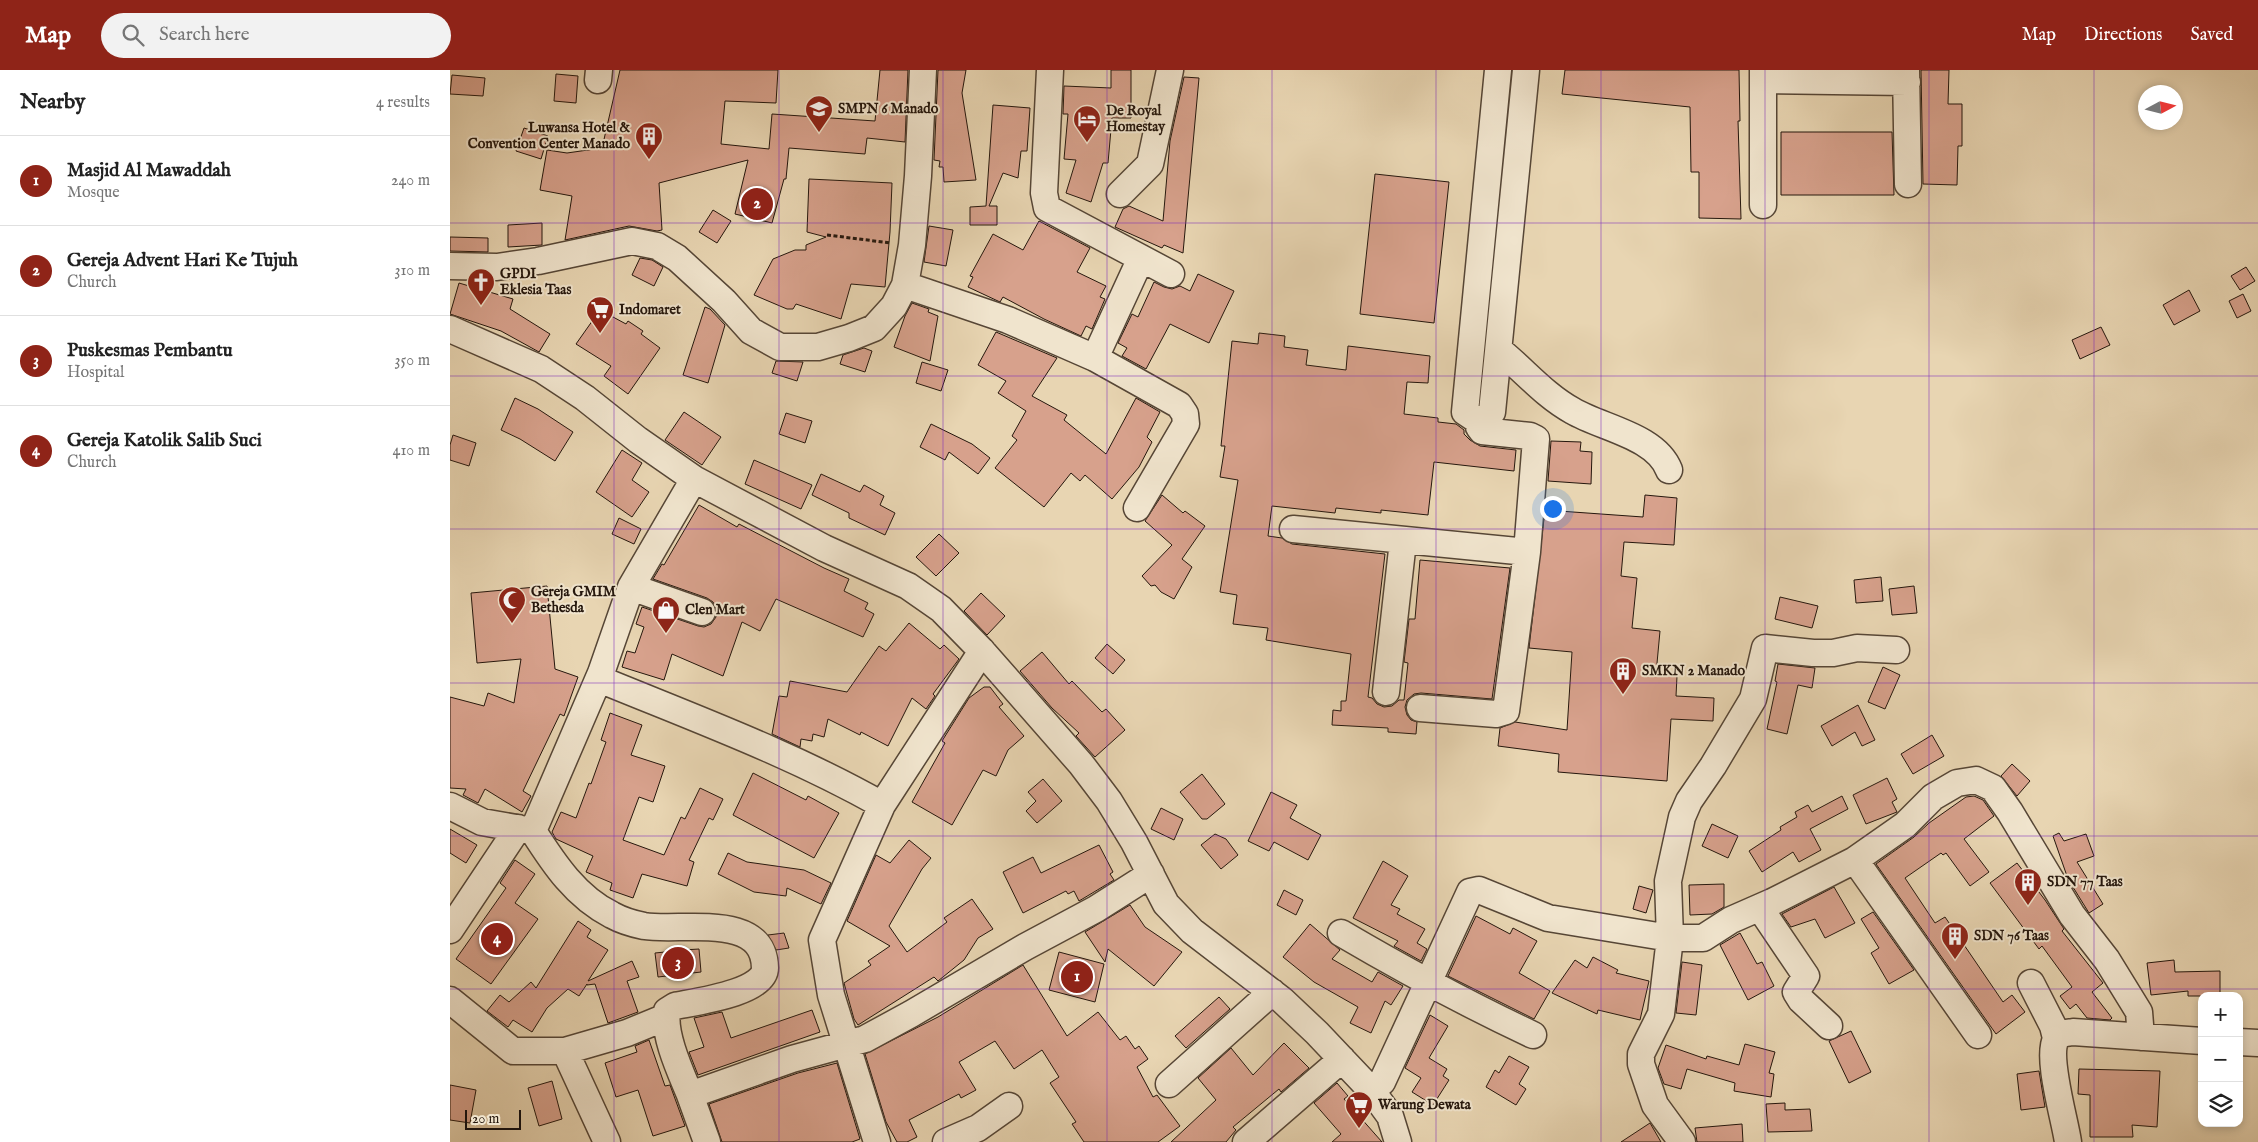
<!DOCTYPE html>
<meta charset="utf-8">
<style>
:root{--surface:#fff;--page:#f2f2f2;--text:#222;--muted:#767676;--line:#e0e0e0;--accent:#8f2418}
body{margin:0;font-family:"IM FELL English",serif;background:var(--page);color:var(--text)}
.controls{position:absolute;right:15px;bottom:15px;display:grid;overflow:hidden;border-radius:10px;box-shadow:0 2px 8px #0003}
.controls button{width:45px;height:45px;display:grid;place-items:center;padding:0;border:0;border-bottom:1px solid var(--line);background:var(--surface);color:var(--text);font:25px sans-serif}
.compass{position:absolute;left:1688px;top:15px;width:45px;height:45px;border-radius:50%;background:var(--surface);box-shadow:0 2px 8px #0003;rotate:83deg}
.scale{position:absolute;left:15px;bottom:12px;width:56px;box-sizing:border-box;padding-left:5px;border:2px solid #25170d;border-top:0;font-size:14px;line-height:18px;white-space:nowrap;color:#25170d;-webkit-text-stroke:4px #f0e4cd;paint-order:stroke}
.you{position:absolute;left:1102px;top:438px;width:18px;height:18px;margin:-12px;border:4px solid #fff;border-radius:50%;background:#1a73e8;box-shadow:0 0 0 8px #1a73e833}
.badge{display:grid;place-items:center;width:32px;height:32px;border-radius:50%;background:var(--accent);color:#fff;font-size:16px;font-weight:700}
.pin{position:absolute;translate:-50% -50%;border:2px solid #fff;box-shadow:0 1px 5px #0006}
.list{margin:0;padding:0;list-style:none}
h2{display:flex;justify-content:space-between;align-items:center;height:65px;margin:0;padding:0 20px;font-size:21px}
h2 small{font-size:16px;font-weight:400;color:var(--muted)}
.list li{display:grid;grid-template-columns:32px 1fr auto;gap:15px;align-items:center;box-sizing:border-box;height:90px;padding:0 20px;border-top:1px solid var(--line)}
.list b{display:block;font-size:19px;white-space:nowrap}
.list p{margin:0;font-size:16px;white-space:nowrap;color:var(--muted)}
.list em{font-size:16px;font-style:normal;color:var(--muted)}
.icon{flex:none;width:28px;height:28px;fill:none;stroke:currentColor;stroke-width:2;stroke-linecap:round;stroke-linejoin:round}
.map{position:relative;flex:none;width:1808px;height:1072px;overflow:hidden}
header{display:flex;align-items:center;gap:30px;box-sizing:border-box;height:70px;padding:0 25px;background:var(--accent);color:#fff}
header strong{font-size:24px}
nav{display:flex;gap:28px;margin-inline-start:auto;font-size:18px}
.search{width:350px;height:45px;background:var(--page);display:flex;align-items:center;gap:12px;box-sizing:border-box;padding:0 18px;border-radius:28px;color:var(--muted);font-size:19px}
main{display:flex}
aside{flex:1;background:var(--surface)}
.map>svg:first-child{display:block}
</style>
<header>
<strong>Map</strong>
<div class="search"><svg class="icon" aria-label="search" viewBox="0 0 24 24"><circle cx="10" cy="10" r="6"/><path d="M15 15l6 6"/></svg>Search here</div>
<nav><a>Map</a><a>Directions</a><a>Saved</a></nav>
</header>
<main>
<aside>
<h2>Nearby<small>4 results</small></h2>
<ul class="list">
<li><span class="badge">1</span><div><b>Masjid Al Mawaddah</b><p>Mosque</p></div><em>240 m</em></li>
<li><span class="badge">2</span><div><b>Gereja Advent Hari Ke Tujuh</b><p>Church</p></div><em>310 m</em></li>
<li><span class="badge">3</span><div><b>Puskesmas Pembantu</b><p>Hospital</p></div><em>350 m</em></li>
<li><span class="badge">4</span><div><b>Gereja Katolik Salib Suci</b><p>Church</p></div><em>410 m</em></li>
</ul>
</aside>
<div class="map">
<svg width="1808" height="1072" viewBox="0 0 1808 1072">
<rect width="100%" height="100%" fill="#e8d5b2"/>
<filter id="stains"><feTurbulence type="fractalNoise" baseFrequency=".004" numOctaves="4"/><feColorMatrix values="0 0 0 0 .2 0 0 0 0 .09 0 0 0 0 .02 0 0 0 .5 -.17"/></filter>
<radialGradient id="worn" r=".72"><stop offset=".6" stop-color="#630" stop-opacity="0"/><stop offset="1" stop-color="#630" stop-opacity=".3"/></radialGradient>
<path fill="#d7a18c" stroke="#25170d" d="M170 0H328L326 33 275 31 271 74 319 79 322 44 425 51 430 0H458L455 72 417 68 415 84 339 78 336 109H334L322 153 285 144 298 90 209 113 212 160 207 161 179 156 115 170 122 126 90 120 97 80 117 83 152 78Z
M488 0H516L512 23 526 110 494 112 493 97H489L490 91 484 90Z
M661 0H681V48H662L658 93H653L641 132 616 123 626 90 614 89 618 44H613L614 16 661 18Z
M1115 0H1289L1290 51H1288L1291 149 1249 148V102H1241L1240 37 1112 24Z
M1471 0H1499L1498 34H1512V76H1508L1507 115 1473 114Z
M106 4 128 6 126 33 104 31Z
M2 5 35 8 33 26 0 24Z
M734 7 749 8 733 183 714 175 712 178 665 157 673 139 679 136 713 151 720 71Z
M543 35 580 38 577 81H571L568 108 553 103 539 136H547V155H520V137L536 136Z
M74 58 98 66 91 89 66 81Z
M1331 62H1442L1444 125H1331Z
M925 104 999 112 984 253 910 244Z
M359 109 442 113 440 162 435 217 401 214 391 249 346 234 343 239H337L304 225 323 189 345 180H356V175L376 167 357 162Z
M263 140 281 151 267 173 249 162Z
M589 151 640 178 627 202 656 216 650 227 655 229 642 259 636 256 631 266 594 249 553 227 550 232 518 217 523 207 520 206 543 164 573 180Z
M92 153V175L58 177V155Z
M479 156 503 160 496 196 474 192Z
M0 167 38 168V182L0 181Z
M190 188 202 190 213 197 204 216 182 205Z
M1796 197 1805 211 1790 220 1781 206Z
M748 204 784 221 759 273 720 254 696 299 672 286 677 278 668 273 682 244 688 247 704 212 714 217 722 219 730 216 740 221Z
M9 213 63 229 60 239 100 264 89 282 51 261 0 244Z
M1739 220 1750 241 1724 255 1713 235Z
M1793 224 1801 241 1787 248 1779 231Z
M462 233 479 239 478 242 488 246 480 291 444 277 455 246Z
M255 237 260 239 275 255 258 313 233 305Z
M150 240 176 254 178 251 193 261 191 264 210 278 178 324 154 306 161 296 126 274Z
M1651 257 1660 275 1630 289 1622 270Z
M546 262 607 288 582 326 617 345 614 350 656 384 686 328 710 342 697 367 702 372 689 397 662 429 635 405 630 411 621 403 594 437 545 398 567 370 562 366 576 341 548 323 556 311 528 295Z
M809 263 835 266 834 277 858 280 856 295 896 300 898 276 980 286 978 313 957 312 954 344 988 348V352L1006 354 1014 360V364L1020 370 1030 376 1066 380 1064 401 984 392 978 445 931 440V443L886 438 885 443 822 436 818 466 832 468 842 474 935 484 918 627 922 628 927 634 934 637 942 636 949 630H954L958 593 954 592 959 549H965L970 490 1060 498 1042 629 971 623 964 624 957 630 955 637 957 645 961 650 967 652 966 664 938 662V658L882 655 883 640 891 641V631H896L901 584 816 570 818 558 783 554 787 525 770 522 788 410 770 407 775 376H771L782 271 808 274Z
M414 278 422 281 415 302 390 294 393 285Z
M326 291 353 292 347 311 322 303Z
M472 292 498 300 491 321 466 313Z
M65 328 88 339 123 362 105 391 70 369 51 360Z
M234 342 271 367 252 395 215 370Z
M336 343 362 351 355 373 329 364Z
M481 354 522 374 540 388 528 404 499 382 495 390 470 377Z
M3 365 26 373 19 396 0 390V375Z
M1101 371 1131 372 1130 381 1142 382 1141 414 1098 411Z
M172 380 192 393 182 410 199 422 182 447 146 422Z
M304 390 362 415 351 439 295 414Z
M371 404 410 422 414 415 434 426 430 435 445 443 435 465 399 448V443L362 425Z
M712 425 733 443 735 441 755 456 732 489 742 497 724 529 711 522 705 515 701 516 692 506 722 475 695 451Z
M1195 425 1227 428 1224 475 1174 472 1171 506 1187 508 1182 558 1210 561 1206 604 1227 606 1226 626 1264 628 1263 651 1221 649 1217 711 1108 702 1109 684 1048 676 1050 658 1065 652 1117 660 1122 582 1079 578 1095 440 1193 447Z
M249 435 287 457 289 454 374 498 399 509 394 521 418 533 415 539 424 544 413 567 326 529 310 561 292 552 273 606 222 584 214 610 172 597 177 581 185 583 194 557 186 554 192 537 248 556 254 557 261 554 266 547 267 539 263 532 257 528 203 509 212 494 214 495Z
M169 448 191 459 184 474 162 464Z
M489 464 509 483 486 506 466 487Z
M1431 507 1433 531 1406 533 1404 510Z
M97 516 105 599 128 607 114 646 110 644 73 721 81 726 72 742 35 719 28 733 13 725 16 719 0 718V627L34 636 38 623 64 633 71 589 27 593 21 523Z
M1464 516 1467 543 1442 545 1439 519Z
M531 523 555 546 537 565 514 541Z
M1330 527 1368 536 1362 558 1325 549Z
M459 553 490 579 494 575 509 589 483 624 485 626 476 639 462 628 438 676 411 662 410 665 378 649 374 667 363 664 362 671 351 669 350 677 322 664 329 626 337 627 340 611 397 622 429 576 436 581Z
M657 574 675 590 663 604 645 588Z
M592 582 619 614 622 611 652 642 656 639 675 660 645 687 626 666 629 663 602 638 570 601Z
M1328 594 1365 598 1362 618 1348 615 1337 664 1317 659 1327 612 1325 611Z
M1433 597 1450 605 1435 639 1418 632Z
M534 617H540L553 634 549 637 574 666 558 680 546 706 533 700 502 755 462 732 495 673 492 671 519 628Z
M1408 635 1425 670 1412 676 1405 662 1382 676 1371 656Z
M160 643 192 655 181 685 215 696 203 732 189 727 173 770 214 785 231 747 235 749 250 718 273 729 263 750 259 748 239 790 244 792 237 816 192 804 183 828 160 820 162 813 136 802 143 786 106 769 102 762 111 742 126 748 139 713 141 714 156 672 151 670Z
M1482 665 1494 686 1463 704 1451 684Z
M1562 694 1580 711 1567 726 1551 706Z
M303 703 356 730 358 726 389 743 364 788 283 745Z
M752 704 775 734 757 749H752L730 722Z
M1437 708 1447 729 1442 732 1447 742 1416 754 1403 725Z
M593 709 612 731 587 753 576 741 586 731 578 722Z
M821 722 847 735 840 748 871 765 858 790 824 772 819 781 798 771Z
M1392 726 1398 739 1360 759 1371 780 1349 792 1343 782 1312 802 1299 781 1331 760 1330 757 1347 747 1345 742 1358 735 1362 742Z
M1524 726 1533 730 1544 746 1514 769 1539 802 1520 816 1496 783 1493 785 1491 783 1455 808 1485 853 1495 847 1553 932 1562 925 1575 942 1546 964 1426 794 1464 767 1479 753 1516 727Z
M711 738 733 749 724 770 701 759Z
M1262 754 1288 766 1278 788 1252 776Z
M0 759 27 775 16 793 0 783Z
M1609 763 1614 771 1636 764 1644 786 1627 792 1653 834 1639 843 1618 809 1603 766Z
M765 764 776 769 788 785 771 799 751 775Z
M459 770 481 788 472 799 439 856 457 882 497 852 494 848 522 829 543 859 528 868 514 890 488 911 484 907 408 955 404 949 394 913 421 895 418 891 440 876 397 851 426 785 440 793Z
M649 775 663 802 660 804 664 810 629 831 624 821 618 824 616 821 573 843 553 802 583 787 591 803Z
M278 783 297 792 354 800 381 813 371 834 337 818 336 826 304 822 268 804Z
M65 790 85 804 65 833 88 849 41 914 6 889 56 818 50 813Z
M933 791 958 806 941 835 950 839 947 844 975 859 967 873 977 879 971 891 944 876 948 871 903 848Z
M1567 793 1595 830 1614 859 1612 861 1653 913 1642 922 1662 948 1660 950 1637 948 1626 934 1620 939 1610 926 1622 917 1592 876 1589 879 1540 813Z
M1274 814V837L1262 844 1240 845 1239 815Z
M1189 816 1203 820 1196 843 1183 839Z
M1384 817 1405 853 1375 868 1365 849 1341 857 1332 844Z
M834 820 853 830 846 845 827 835Z
M680 835 695 857 732 882 704 916 658 879 655 892 635 862Z
M1423 842 1464 900 1439 914 1421 883 1429 878 1411 849Z
M1026 846 1060 864 1063 858 1087 871 1069 903 1100 921 1084 949 998 906Z
M128 851 141 860 137 867 158 880 138 911 182 891 189 907 177 911 188 942 158 953 145 914 137 915V914L129 926 118 919 97 938 82 962 63 950 58 957 37 941 50 925 59 932 81 912 86 918Z
M860 854 890 880 882 889 922 912 928 902 953 916 941 935 935 931 921 963 900 953 908 937 864 912 833 887Z
M334 863 339 878 326 880 318 865Z
M1290 863 1307 894 1312 892 1324 916 1298 930 1270 875Z
M249 879 251 902 208 907 205 883 215 882 230 888 233 880Z
M609 882 654 894 645 932 599 920Z
M1143 887 1168 900 1166 903 1199 911 1190 950 1148 940 1147 944 1102 923 1125 890 1137 898Z
M1724 890 1725 902 1770 901V926H1738V921L1701 925 1697 893Z
M1232 892 1252 895 1246 945 1226 943Z
M573 895 617 966 648 942 670 970 676 966 685 979 689 976 698 989 687 997 703 1027 707 1025 730 1056 708 1072H634L622 1054 626 1052 600 1013 609 1007 592 980 564 999 545 971 509 992 526 1020 511 1028 509 1024 459 1050 467 1067 457 1072H447L436 1052 415 984 488 947Z
M769 927 780 939 736 978 725 966Z
M362 940 370 962 248 1005 239 982 254 977 244 948 272 942 281 968Z
M980 945 998 956 979 988 997 999 993 1006 999 1010 983 1035 962 1022 971 1008 955 998Z
M1401 961 1421 1002 1399 1013 1379 971Z
M199 970 215 1016 220 1015 235 1056 203 1066 188 1020 166 1027 155 993 187 982 185 976Z
M834 973 859 998 831 1022 829 1019 783 1057 786 1060 776 1072H721L766 1030 748 1008 781 978 803 1005Z
M1295 974 1325 982 1319 1003 1324 1004 1321 1027 1284 1021 1285 1013 1237 999 1231 1019 1214 1014 1208 998 1216 975 1256 989 1257 986 1289 995Z
M1059 986 1079 997 1069 1014 1076 1019 1066 1035 1036 1017 1045 1000 1049 1003Z
M387 993 410 1069 402 1072H272L259 1034 348 1003Z
M1629 999 1710 1001 1707 1057 1682 1055 1683 1067H1640V1025L1628 1024Z
M1589 1001 1595 1037 1571 1040 1567 1004Z
M102 1011 112 1049 89 1056 78 1018Z
M887 1013 898 1026 894 1029 932 1072H882L891 1064 864 1033Z
M0 1015 26 1020 20 1053 0 1050Z
M1335 1033V1040L1360 1039 1362 1061 1318 1062 1316 1034Z
M1200 1053 1211 1072H1171Z
M1292 1054 1293 1072H1247L1245 1058Z"/>
<g fill="none" stroke-linecap="round" stroke-linejoin="round">
<g stroke="#564636" stroke-width="29">
<path id="minor" d="M600 0 594 123 597 138 721 204
M1456 0 1458 114
M148 10 149 0
M1315 10 1457 12
M670 124 700 94 720 0
M1313 135V0
M0 196 47 197 88 191 182 171 207 176 227 188 274 231 301 261 330 277H368L399 268 424 258 444 236 455 215 462 175 468 106 473 0
M455 215 558 250 645 288 729 335 735 344 736 354 687 438
M0 259 91 299 135 328 188 370 244 409 374 478 458 516 491 539 532 581 631 694 659 731 684 772 716 834 742 861 832 930 867 963 921 1020 940 1046 948 1072
M1049 280C1074 300 1094 325 1123 341 1152 358 1206 366 1219 400
M645 288 691 188
M1030 352 1042 342 1076 0
M843 459 1077 482
M181 517 252 542
M149 609C244 648 342 684 432 735L532 581
M936 622 953 471
M970 638 1046 644 1056 641 1077 482 1086 369 1080 366 1032 361 1029 357 1030 352 1015 342 1048 0
M0 736 32 752 83 761 151 603 181 517 244 409
M83 761C104 794 126 827 162 845 171 850 184 854 194 856 231 862 314 841 315 898 315 923 244 932 225 936L217 941C213 965 231 1003 240 1025L342 989 415 969 461 944 575 877 646 839 701 804
M1405 790 1528 965
M1310 838 1356 906 1346 922 1351 930 1379 956
M0 860 68 758
M891 863C954 900 1017 934 1083 965
M1581 913 1603 956 1606 968
M0 930 63 981H115L157 1072
M1789 972 1808 973
M115 981 177 963 216 947
M719 1014 822 922
M921 1020 932 1012 1020 822 1029 820 1098 848 1220 868H1253L1281 850 1322 832 1405 790 1455 755 1483 727 1507 713 1526 710 1543 718 1560 742 1622 845 1657 890 1689 942 1691 967
M240 1025 257 1072
M427 1072 381 925 372 870 432 735
M496 1072 528 1058 559 1036
M796 1072 892 989
M1232 1072 1205 1035 1191 994V984L1211 944 1220 868 1218 811 1232 747 1239 731 1263 696 1303 629 1315 578 1363 583H1383L1407 578 1446 580
M1618 1072C1615 1050 1596 987 1606 969 1609 963 1616 963 1623 962L1752 971"/>
</g>
<path stroke="#25170d" stroke-width="3" stroke-dasharray="4 2.5" stroke-linecap="butt" d="M377 165 441 173"/>
<use href="#minor" stroke="#f0e4cd" stroke-width="26"/>
</g>
<path fill="none" stroke="#7b2cbf" stroke-width="1" stroke-opacity="0.55" d="M164 0V1072M329 0V1072M493 0V1072M657 0V1072M822 0V1072M986 0V1072M1151 0V1072M1315 0V1072M1479 0V1072M1644 0V1072M0 153H1808M0 306H1808M0 459H1808M0 613H1808M0 766H1808M0 919H1808"/>
<defs>
<g id="school-pin" transform="scale(1.4375)"><path d="M0 17L-7.5 6A9.5 9.5 0 1 1 7.5 6Z" fill="#8f2418" stroke="#f0e4cd"/><path d="M0-5L7-2L0 1L-7-2ZM-4 1L0 2.5L4 1V4Q0 6-4 4Z" fill="#fff"/></g>
<g id="hotel-pin" transform="scale(1.4375)"><path d="M0 17L-7.5 6A9.5 9.5 0 1 1 7.5 6Z" fill="#8f2418" stroke="#f0e4cd"/><path d="M-6-4.5h1.5V1H6V5H4.5V3h-9V5H-6ZM-4 0a1.8 1.8 0 1 1 3.6 0ZM.5 0V-2.5h3Q6-2.5 6 0Z" fill="#fff"/></g>
<g id="building-pin" transform="scale(1.4375)"><path d="M0 17L-7.5 6A9.5 9.5 0 1 1 7.5 6Z" fill="#8f2418" stroke="#f0e4cd"/><path d="M-4-6H4V6H1V3H-1V6H-4ZM-2.5-4.3h1.7v1.8h-1.7ZM.8-4.3h1.7v1.8H.8ZM-2.5-1h1.7V.8h-1.7ZM.8-1h1.7V.8H.8Z" fill="#fff"/></g>
<g id="church-pin" transform="scale(1.4375)"><path d="M0 17L-7.5 6A9.5 9.5 0 1 1 7.5 6Z" fill="#8f2418" stroke="#f0e4cd"/><path d="M-1.2-6h2.4v3.5h3.3v2.4h-3.3V6h-2.4V-.1h-3.3v-2.4h3.3Z" fill="#fff"/></g>
<g id="supermarket-pin" transform="scale(1.4375)"><path d="M0 17L-7.5 6A9.5 9.5 0 1 1 7.5 6Z" fill="#8f2418" stroke="#f0e4cd"/><path d="M-6-5.5h2.5l.6 2H6L4.5 2H-2.5L-4.4-4H-6ZM-1.5 3.2a1.3 1.3 0 1 0 .1 0ZM3 3.2a1.3 1.3 0 1 0 .1 0Z" fill="#fff"/></g>
<g id="mosque-pin" transform="scale(1.4375)"><path d="M0 17L-7.5 6A9.5 9.5 0 1 1 7.5 6Z" fill="#8f2418" stroke="#f0e4cd"/><path d="M3.5-4.9A6 6 0 1 0 3.5 4.9A5 5 0 1 1 3.5-4.9Z" fill="#fff"/></g>
<g id="shop-pin" transform="scale(1.4375)"><path d="M0 17L-7.5 6A9.5 9.5 0 1 1 7.5 6Z" fill="#8f2418" stroke="#f0e4cd"/><path d="M-5-2.5h2.3a2.7 3.5 0 0 1 5.4 0H5L5.5 6h-11ZM-1.5-2.5h3a1.5 2.3 0 0 0-3 0Z" fill="#fff"/></g>
</defs>
<g fill-rule="evenodd">
<use href="#school-pin" x="369" y="39"/>
<use href="#hotel-pin" x="637" y="49"/>
<use href="#building-pin" x="199" y="66"/>
<use href="#church-pin" x="31" y="212"/>
<use href="#supermarket-pin" x="150" y="240"/>
<use href="#mosque-pin" x="62" y="530"/>
<use href="#shop-pin" x="216" y="540"/>
<use href="#building-pin" x="1173" y="601"/>
<use href="#building-pin" x="1578" y="812"/>
<use href="#building-pin" x="1505" y="866"/>
<use href="#supermarket-pin" x="909" y="1035"/>
</g>
<g text-anchor="middle" dominant-baseline="central" stroke-width="4" stroke-linejoin="round" paint-order="stroke">
<g font-size="14" font-weight="bold" fill="#25170d" stroke="#f0e4cd" text-anchor="start">
<text x="388" y="39">SMPN 6 Manado</text>
<text x="656" y="41">De Royal<tspan x="656" dy="16">Homestay</tspan></text>
<text x="180" y="58" text-anchor="end">Luwansa Hotel &amp;<tspan x="180" dy="16">Convention Center Manado</tspan></text>
<text x="50" y="204">GPDI<tspan x="50" dy="16">Eklesia Taas</tspan></text>
<text x="169" y="240">Indomaret</text>
<text x="81" y="522">Gereja GMIM<tspan x="81" dy="16">Bethesda</tspan></text>
<text x="235" y="540">Clen Mart</text>
<text x="1192" y="601">SMKN 2 Manado</text>
<text x="1597" y="812">SDN 77 Taas</text>
<text x="1524" y="866">SDN 76 Taas</text>
<text x="928" y="1035">Warung Dewata</text>
</g>
</g>
<rect width="100%" height="100%" filter="url(#stains)"/>
<rect width="100%" height="100%" fill="url(#worn)"/>
</svg>
<div class="controls">
<button>+</button>
<button>−</button>
<button><svg class="icon" aria-label="layers" viewBox="0 0 24 24"><path d="M12 4l9 5-9 5-9-5zM3 14l9 5 9-5"/></svg></button>
</div>
<svg class="compass" viewBox="-18 -18 36 36"><path d="M0-13l5 13h-10z" fill="#e53935"/><path d="M0 13l5-13h-10z" fill="#767676"/></svg>
<div class="scale">20 m</div>
<div class="you"></div>
<div class="pin badge" style="left:627px;top:907px">1</div>
<div class="pin badge" style="left:307px;top:134px">2</div>
<div class="pin badge" style="left:228px;top:893px">3</div>
<div class="pin badge" style="left:47px;top:869px">4</div>
</div>
</main>
